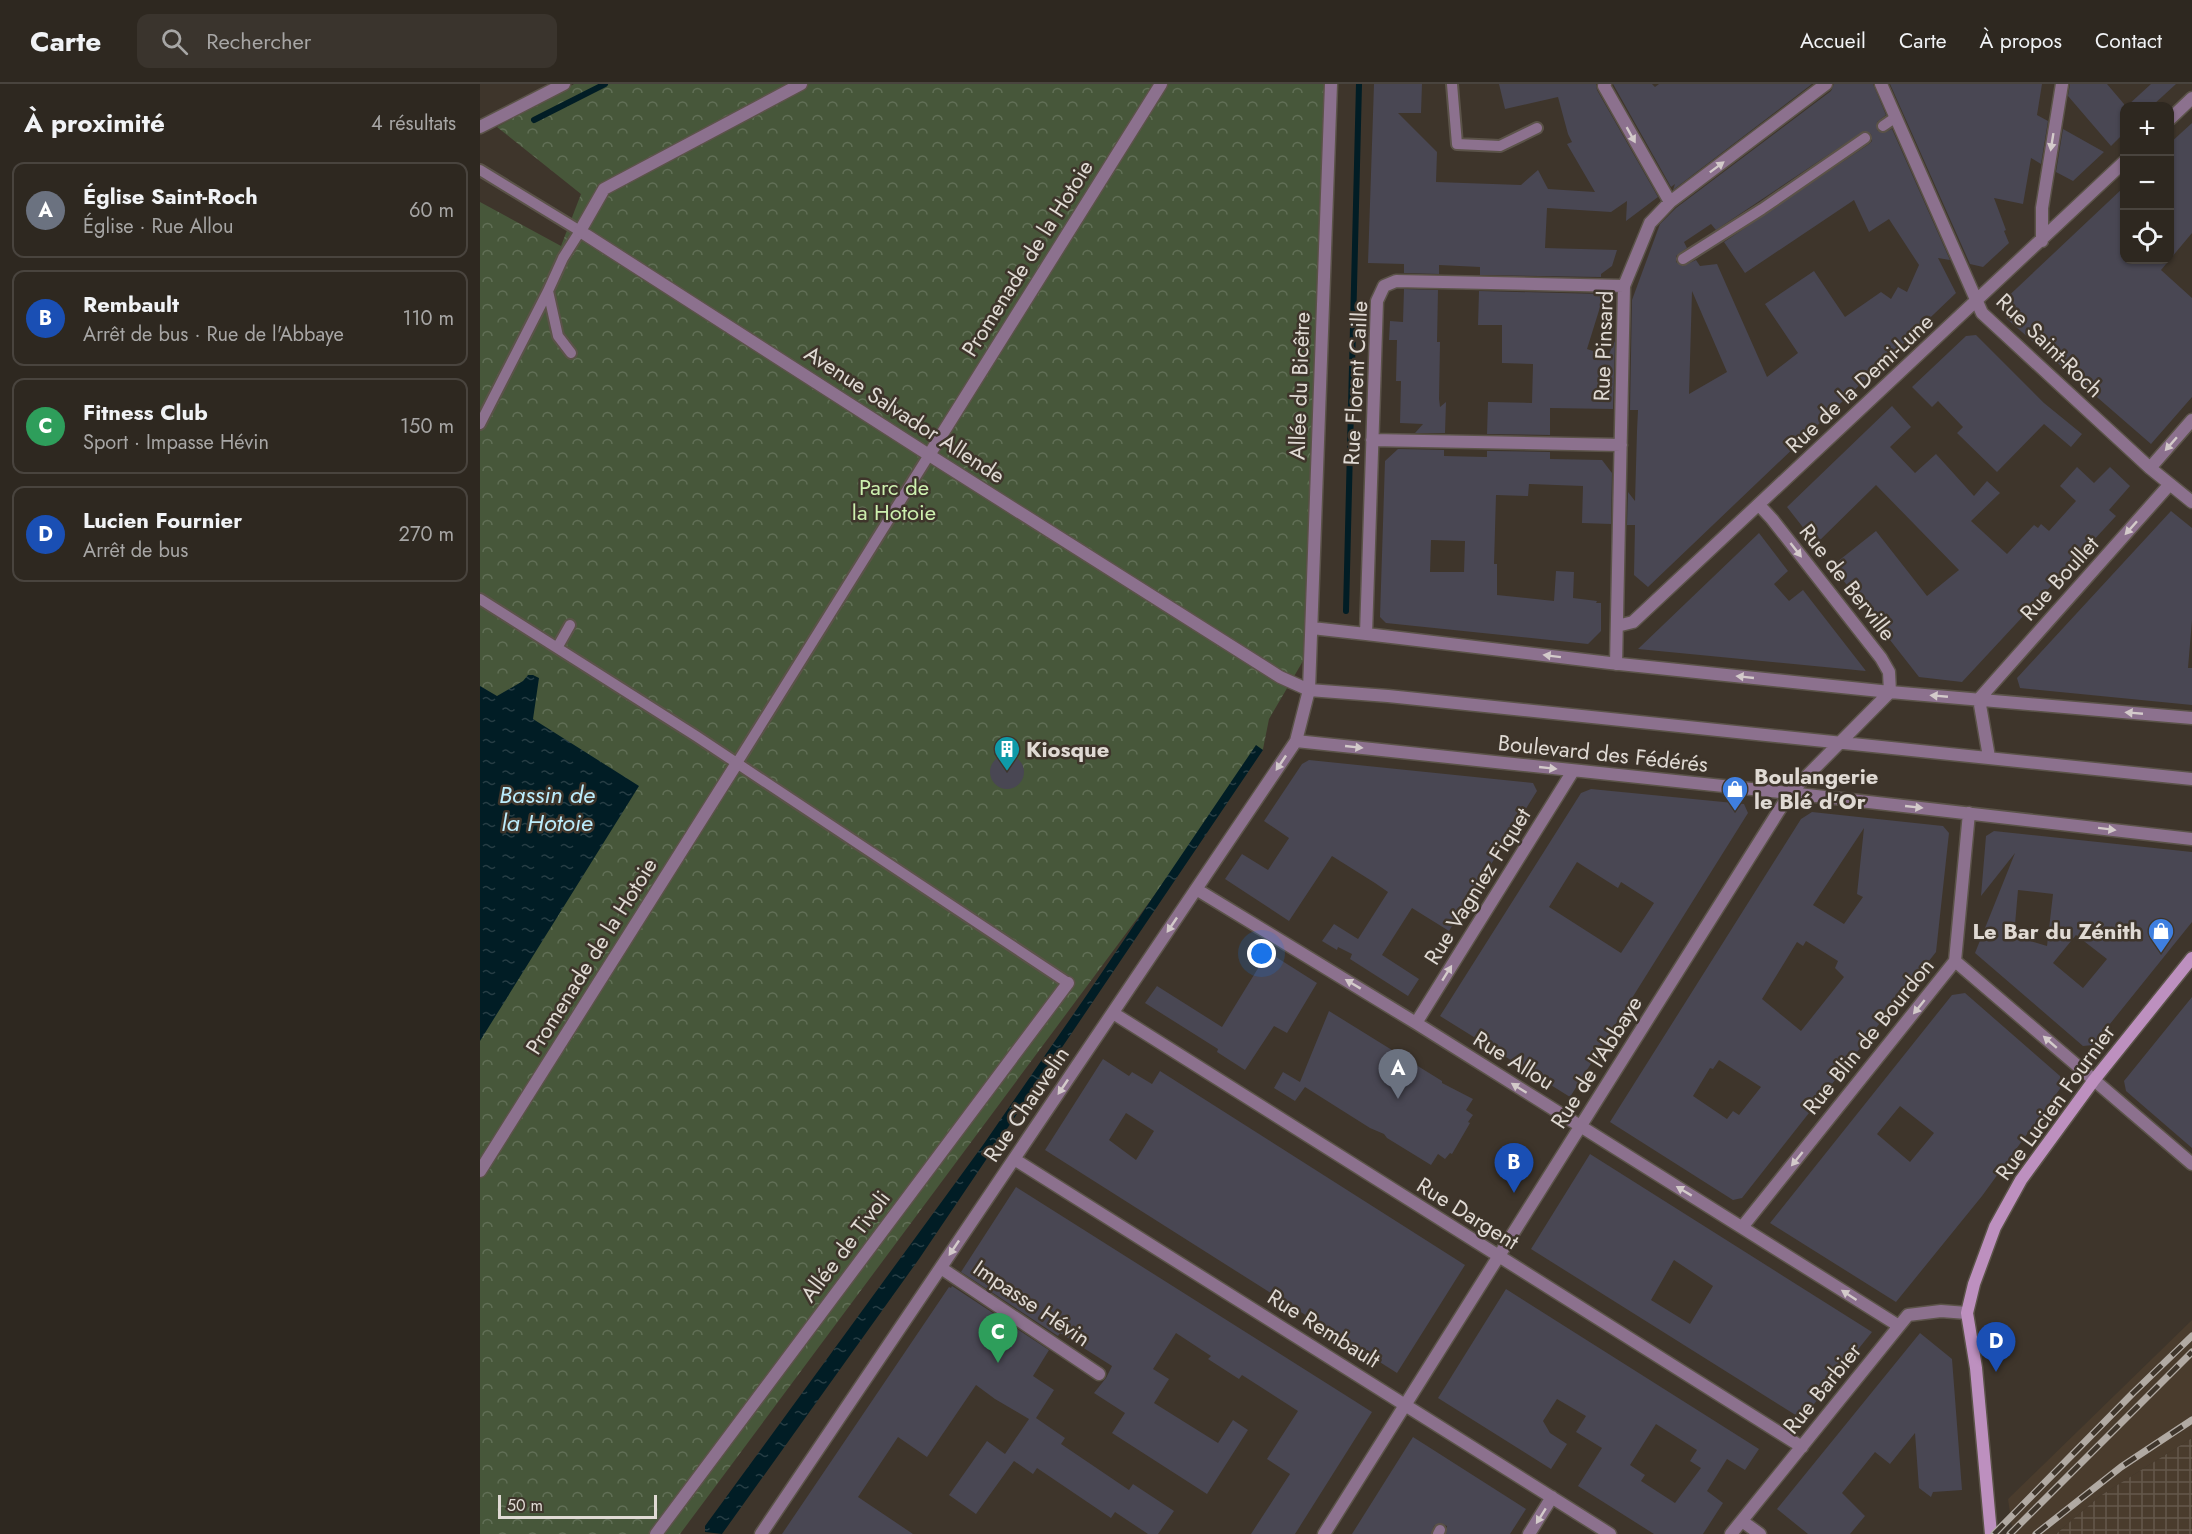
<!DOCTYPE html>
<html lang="fr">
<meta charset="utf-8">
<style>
:root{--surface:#2e2820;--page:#3a342d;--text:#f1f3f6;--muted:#a7a6a5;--line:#49443e;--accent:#d93025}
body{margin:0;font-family:Jost,sans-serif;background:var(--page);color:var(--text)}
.controls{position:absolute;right:18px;top:18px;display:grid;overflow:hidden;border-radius:12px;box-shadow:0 2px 4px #0004}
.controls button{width:54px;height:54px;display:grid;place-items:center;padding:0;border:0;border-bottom:2px solid var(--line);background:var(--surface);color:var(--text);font:30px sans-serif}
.scale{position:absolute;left:18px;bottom:15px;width:159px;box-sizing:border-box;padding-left:6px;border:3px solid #e0dad4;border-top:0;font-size:16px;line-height:21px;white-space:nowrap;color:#e0dad4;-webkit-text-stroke:4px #3e352b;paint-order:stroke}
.you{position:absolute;left:782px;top:870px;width:21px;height:21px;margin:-15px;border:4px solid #fff;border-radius:50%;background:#1a73e8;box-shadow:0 0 0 9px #1a73e833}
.badge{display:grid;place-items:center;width:39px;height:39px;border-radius:50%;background:var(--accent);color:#fff;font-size:20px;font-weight:700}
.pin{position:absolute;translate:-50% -50px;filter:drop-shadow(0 2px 3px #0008)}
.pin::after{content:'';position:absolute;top:32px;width:21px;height:18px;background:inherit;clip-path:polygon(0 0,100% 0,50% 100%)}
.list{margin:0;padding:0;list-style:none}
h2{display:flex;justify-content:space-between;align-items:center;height:78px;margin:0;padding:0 24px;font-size:26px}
h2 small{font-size:20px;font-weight:400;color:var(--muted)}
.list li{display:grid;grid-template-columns:39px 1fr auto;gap:18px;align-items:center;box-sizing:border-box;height:96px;margin:0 12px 12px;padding:0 12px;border:2px solid var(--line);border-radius:12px}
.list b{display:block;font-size:22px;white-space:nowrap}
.list p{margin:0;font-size:20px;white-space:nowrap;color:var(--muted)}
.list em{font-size:20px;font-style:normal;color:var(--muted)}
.icon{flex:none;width:33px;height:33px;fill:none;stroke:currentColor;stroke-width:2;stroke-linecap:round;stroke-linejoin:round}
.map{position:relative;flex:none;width:1712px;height:1450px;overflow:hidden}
header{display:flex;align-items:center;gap:36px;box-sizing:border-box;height:84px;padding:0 30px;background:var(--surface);border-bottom:2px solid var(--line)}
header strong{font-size:28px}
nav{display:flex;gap:33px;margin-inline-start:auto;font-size:21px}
.search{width:420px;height:54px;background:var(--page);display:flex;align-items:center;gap:15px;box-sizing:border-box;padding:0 21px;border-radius:12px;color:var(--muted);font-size:22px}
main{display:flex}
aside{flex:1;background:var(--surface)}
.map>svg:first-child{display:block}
</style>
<header>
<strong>Carte</strong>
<div class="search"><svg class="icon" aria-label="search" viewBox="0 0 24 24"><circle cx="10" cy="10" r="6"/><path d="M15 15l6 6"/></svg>Rechercher</div>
<nav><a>Accueil</a><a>Carte</a><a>À propos</a><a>Contact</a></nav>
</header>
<main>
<aside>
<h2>À proximité<small>4 résultats</small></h2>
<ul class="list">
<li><span class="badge" style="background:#6b7280">A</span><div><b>Église Saint-Roch</b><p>Église · Rue Allou</p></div><em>60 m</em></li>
<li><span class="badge" style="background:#1a4fb4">B</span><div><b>Rembault</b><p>Arrêt de bus · Rue de l'Abbaye</p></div><em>110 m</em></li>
<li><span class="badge" style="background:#2e9e5b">C</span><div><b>Fitness Club</b><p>Sport · Impasse Hévin</p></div><em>150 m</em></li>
<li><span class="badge" style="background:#1a4fb4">D</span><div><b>Lucien Fournier</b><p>Arrêt de bus</p></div><em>270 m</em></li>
</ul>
</aside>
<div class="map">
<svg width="1712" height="1450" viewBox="0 0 1712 1450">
<defs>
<pattern id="industrial-grid" width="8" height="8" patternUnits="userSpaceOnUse" patternTransform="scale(1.5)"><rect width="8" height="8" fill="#4a3c2d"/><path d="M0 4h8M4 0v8" fill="none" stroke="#64584b"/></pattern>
<pattern id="park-crowns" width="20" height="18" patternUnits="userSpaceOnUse" patternTransform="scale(1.5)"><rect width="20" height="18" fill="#47573a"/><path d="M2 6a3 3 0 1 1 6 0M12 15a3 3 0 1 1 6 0" fill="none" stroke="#616f56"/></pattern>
<pattern id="water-ripples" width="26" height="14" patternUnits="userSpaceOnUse" patternTransform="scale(1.5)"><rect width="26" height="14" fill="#011d25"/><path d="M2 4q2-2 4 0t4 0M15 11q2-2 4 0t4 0" fill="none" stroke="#263d44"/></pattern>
</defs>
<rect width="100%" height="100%" fill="#3e352b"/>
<path fill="#4a3c2d" d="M1712 1236V1354L1620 1412 1576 1450H1533L1528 1415Z"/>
<path fill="url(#industrial-grid)" d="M1712 1354V1450H1576L1620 1412Z"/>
<path fill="url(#park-crowns)" d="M94 0H844L823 577 789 635 783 665 200 1450H0V118L81 162 101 110 17 43Z"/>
<path fill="url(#water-ripples)" d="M48 591H53L59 594 53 635 159 702 0 957V602L17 612 43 597Z
M776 661 783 666 439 1175 242 1450 225 1448V1442L503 1061 606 912Z"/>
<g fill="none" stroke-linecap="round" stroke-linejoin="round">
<path stroke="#011d25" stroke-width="6" d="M54 36 125 0
M866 527 879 0"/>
</g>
<path fill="#494753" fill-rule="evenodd" d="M894 0H942L941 29H918L957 68 956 98 1041 101 1058 86 1068 105 1115 108 1087 60 1092 58 1088 50 1078 13 1025 25 1019 0H1116L1117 6 1178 113 1146 137 1147 117 1131 128 1067 124 1065 164 1137 166 1132 182 1121 190V193L1000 191V183L959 181V190L924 189V180L888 179Z
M1133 0H1172L1175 3 1179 0H1332L1193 106 1195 100 1191 103Z
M1354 0H1393L1406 31 1397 38V46L1403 49 1412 45 1470 176 1458 174 1476 209 1168 503 1154 491 1155 441H1147L1148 408 1155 417 1157 347 1158 326H1150L1152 216 1180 140 1196 124 1351 7ZM1384 47 1391 50 1392 57 1389 60 1244 158 1265 189 1374 116 1389 148 1409 135 1439 181 1427 208 1418 203 1411 215 1401 208 1365 233 1334 187 1285 220 1318 269 1287 293 1237 180 1220 182 1216 176 1203 182 1196 178V172L1207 164 1204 158 1231 140 1236 146ZM1212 207 1247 288 1209 310Z
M1410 0H1562L1557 31 1568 37 1561 80 1551 74 1543 120 1514 114 1526 146 1524 147 1529 159 1503 183 1490 180Z
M1590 0H1627L1644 20V49L1631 62 1588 12Z
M1671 0H1696L1672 22H1647Z
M1712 39V149L1681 186 1712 214V313L1671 360 1527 235 1520 220 1644 103V176H1689V60Z
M1583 45 1624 68 1593 97 1576 88Z
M924 205 958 206 957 258H960L959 315 960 323 966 318 965 349H935L943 340 920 339 921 297H916L917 256H909L910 237 923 238Z
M999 207 1121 210V220L1107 265 1128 272 1135 257 1133 325 1070 324V351L1007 350 1008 318 1052 319 1053 280 1022 279V241H998Z
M1496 251 1564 319 1602 350 1591 363 1564 340 1517 388 1477 349 1483 343 1458 317 1452 323 1432 303 1486 252Z
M1412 322 1431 343 1410 363 1435 389 1456 370 1494 412 1507 397 1520 409 1491 437 1527 470 1554 441 1558 444 1561 440 1569 447 1596 417 1580 402 1597 383 1614 399 1630 383 1650 402 1629 426 1636 432 1482 598 1439 593 1352 482 1396 447 1447 512 1479 486 1396 401 1336 460 1307 423Z
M918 365 964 366V372L1007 373V367L1070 368V375L1122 376 1132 389 1131 440 1102 439 1103 402 1049 400 1048 412 1016 411 1014 480H1017V511L1074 517 1076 487 1094 488 1093 514 1117 517 1116 519H1121V547L1108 560 906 539 900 533 905 377ZM951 456 985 457 984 488H950Z
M1691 427 1712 444V536L1708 584H1712V621L1540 604 1537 594Z
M1279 449 1308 487 1294 500 1309 517 1323 506 1386 587 1158 565Z
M510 688a17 17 0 1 1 34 0a17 17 0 1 1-34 0Z
M829 676 1053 699 1057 707 969 847 932 824 902 871 939 895 928 912 870 875 872 870 858 863 857 866 842 857 854 840 878 855 908 808 895 799 852 772 809 837 745 795 762 770 788 786 809 754 784 737 822 680Z
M1111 705 1264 720 1268 729 1090 1013 960 932 1101 709ZM1097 778 1138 804 1141 798 1174 819 1141 869 1069 823Z
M1332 728 1463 742 1469 749 1456 868 1262 1114 1253 1116 1130 1038 1321 735ZM1384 744 1377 810 1383 813 1364 840 1333 821ZM1326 857 1358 877 1355 884 1364 893 1321 947 1282 915 1317 858 1323 862ZM1239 976 1281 1003 1259 1031 1253 1027 1247 1035 1213 1012 1230 984 1233 985Z
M1514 747 1712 768V838L1613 961 1603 962 1495 869 1535 769 1501 812 1506 752ZM1538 806 1573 810 1567 862 1534 852ZM1596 851 1627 875 1603 904 1573 879Z
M788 868 837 899 807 949 794 942 765 986 737 968 738 965 665 919 677 902 742 943Z
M1485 909 1580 992 1582 1002 1502 1112 1416 1218 1290 1139 1472 911ZM1420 1022 1454 1049 1430 1078 1397 1050Z
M1712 913V1064L1646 1007 1644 997Z
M849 927 962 997V999L993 1015 986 1026 993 1031 988 1038 990 1039 972 1070 970 1069 965 1075 958 1070 951 1081 907 1054 904 1050 890 1044 825 1003 815 1017 794 1004 803 988 820 998Z
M623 975 649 992 652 988 672 1000 680 987 985 1181 917 1289 565 1066ZM646 1029 674 1047 656 1076 629 1056Z
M1110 1070 1392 1248 1322 1335 1051 1165ZM1194 1176 1233 1202 1210 1240 1171 1216Z
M536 1103 892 1328 815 1450H771L810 1390 787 1375 818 1327 762 1291 759 1295 728 1275 731 1272 696 1249 673 1285 689 1295 674 1319 738 1359 753 1336 768 1346 727 1410 632 1349 645 1329 614 1309 626 1294 632 1282 580 1249 578 1252 481 1188Z
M472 1202 569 1266 553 1292 574 1306 556 1334 585 1354 581 1360 649 1406 653 1400 694 1427 678 1450H668L635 1428 631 1434 557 1384 553 1390 534 1377 496 1430 469 1411 507 1357 525 1370 549 1335 515 1315 496 1301 447 1373 418 1353 378 1413 433 1450H302L469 1203 471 1204Z
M1026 1205 1279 1365 1265 1386 1247 1375 1227 1407 1243 1419 1223 1450H1174L1098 1402 1122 1364 1096 1348 1106 1332 1077 1315 1063 1337 1070 1349 1087 1360 1071 1385 958 1314ZM1176 1340 1217 1366 1210 1377 1221 1384 1195 1419 1161 1397 1165 1391 1150 1381Z
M1440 1249 1472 1275 1482 1406 1453 1408 1451 1413 1439 1404 1435 1349 1410 1380 1395 1368 1362 1409 1385 1432 1370 1450H1328L1297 1425Z
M933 1353 1046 1425 1030 1450H966L967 1442 960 1439 954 1442 951 1450H872Z"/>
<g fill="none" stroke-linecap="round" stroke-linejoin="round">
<g stroke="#5b5349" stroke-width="14">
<path id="lane" d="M972 0 977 60 1020 62 1057 44
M1403 42 1416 33
M0 86 100 147 83 174 68 207 0 340
M1203 175 1282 125 1385 54
M68 207 78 252 91 269
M0 515 216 652 588 899
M77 564 90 541
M257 679 449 371
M958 1450 960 1446"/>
</g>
<g stroke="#5b5349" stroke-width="15">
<path id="street" d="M321 0 124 105 100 147 449 371 800 593 829 606 908 612 1712 695
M1125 0 1124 2 1190 118
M1401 0 1502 229 1670 384 1712 418
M1690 35 1712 14
M0 43 84 0
M1562 157V124L1582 0
M892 356 1141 361
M449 371 681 0
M1670 384 1712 336
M1137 542 1153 538 1644 78
M832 544 886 550 897 217 904 202 916 197 1144 202
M886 550 1130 579 1410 608 1712 634
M1136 580 1144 202 1170 139 1190 118 1346 0
M816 657 1310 709 1712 755
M1509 673 1499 615 1690 400
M716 805 936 939 1419 1242
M1475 877 1712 1080
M633 929 1322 1363
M936 939 1093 687
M534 1075 1130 1450
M0 1087 257 679
M1263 1142 1475 877 1489 729
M461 1184 619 1290
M1262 1437 1280 1450
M176 1450 588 899
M281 1450 816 657 829 606 851 0
M844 1450 1310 709 1410 608 1409 588 1401 574 1292 435 1279 421
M1049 1450 1072 1413
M1251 1450 1428 1231 1461 1227 1487 1229"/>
</g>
<g stroke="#5b5349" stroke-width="15">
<path id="secondary" d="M1511 1450 1496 1284 1487 1229 1494 1200 1515 1143 1541 1096 1614 996 1712 874"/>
</g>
<use href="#lane" stroke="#8c718e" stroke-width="10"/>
<use href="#street" stroke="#8c718e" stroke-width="12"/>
<use href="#secondary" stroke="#bd90bf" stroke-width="12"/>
<g stroke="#b1aaa3" stroke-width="7">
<path id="rail" d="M1514 1450 1653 1309 1712 1252
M1530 1450 1712 1268
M1556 1450 1641 1383 1712 1336"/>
</g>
<use href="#rail" stroke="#3e352b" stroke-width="4.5" stroke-dasharray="14" stroke-linecap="butt"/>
</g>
<defs><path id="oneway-solid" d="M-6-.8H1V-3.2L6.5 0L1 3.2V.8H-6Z" transform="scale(1.5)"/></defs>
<g fill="#d3caca">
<use href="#oneway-solid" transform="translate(1151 51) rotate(61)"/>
<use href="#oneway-solid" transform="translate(1572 58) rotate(99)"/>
<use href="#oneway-solid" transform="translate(1237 83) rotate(-37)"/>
<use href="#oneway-solid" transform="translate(1691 360) rotate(131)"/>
<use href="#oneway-solid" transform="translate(1651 444) rotate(132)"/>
<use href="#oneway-solid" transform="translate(1316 466) rotate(52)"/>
<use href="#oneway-solid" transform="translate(1072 572) rotate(-173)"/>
<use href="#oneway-solid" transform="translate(1265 593) rotate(-174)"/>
<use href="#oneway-solid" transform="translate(1459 612) rotate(-175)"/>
<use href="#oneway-solid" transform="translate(1654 629) rotate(-175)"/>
<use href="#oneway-solid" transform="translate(874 663) rotate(6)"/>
<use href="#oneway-solid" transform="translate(801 679) rotate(124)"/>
<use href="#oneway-solid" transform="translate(1068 684) rotate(6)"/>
<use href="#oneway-solid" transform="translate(1434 723) rotate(6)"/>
<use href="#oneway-solid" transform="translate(1627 745) rotate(7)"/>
<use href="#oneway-solid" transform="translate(692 841) rotate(124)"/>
<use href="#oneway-solid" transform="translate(967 889) rotate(-58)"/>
<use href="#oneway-solid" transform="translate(873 900) rotate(-149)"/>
<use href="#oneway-solid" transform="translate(1439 923) rotate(129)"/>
<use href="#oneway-solid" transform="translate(1570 958) rotate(-139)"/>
<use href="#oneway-solid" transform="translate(583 1003) rotate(124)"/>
<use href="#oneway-solid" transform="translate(1039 1004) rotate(-148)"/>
<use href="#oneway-solid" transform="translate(1317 1075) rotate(129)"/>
<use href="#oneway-solid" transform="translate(1204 1107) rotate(-149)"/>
<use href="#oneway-solid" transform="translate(474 1164) rotate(124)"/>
<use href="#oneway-solid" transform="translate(1369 1211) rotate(-147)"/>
<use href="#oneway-solid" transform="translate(1061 1432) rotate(122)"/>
</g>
<defs>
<g id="building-pin" transform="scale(1.35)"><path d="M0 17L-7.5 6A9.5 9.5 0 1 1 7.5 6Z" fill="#0f9aa8" stroke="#3e352b"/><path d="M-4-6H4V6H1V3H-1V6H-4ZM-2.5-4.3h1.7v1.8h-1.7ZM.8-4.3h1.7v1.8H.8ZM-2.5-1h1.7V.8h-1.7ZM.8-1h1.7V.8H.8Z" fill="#fff"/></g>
<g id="shop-pin" transform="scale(1.35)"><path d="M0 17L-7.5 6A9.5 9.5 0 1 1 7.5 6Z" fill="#3f7fe0" stroke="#3e352b"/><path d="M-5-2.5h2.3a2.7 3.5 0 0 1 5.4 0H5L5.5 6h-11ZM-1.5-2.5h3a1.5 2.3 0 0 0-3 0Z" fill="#fff"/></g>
</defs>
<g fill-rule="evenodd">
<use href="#building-pin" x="527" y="665"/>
<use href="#shop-pin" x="1255" y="705"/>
<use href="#shop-pin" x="1681" y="847"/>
</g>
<g text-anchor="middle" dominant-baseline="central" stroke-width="5" stroke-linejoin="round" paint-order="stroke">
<g font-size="22" fill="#e0dad4" stroke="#3e352b">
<text transform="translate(547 174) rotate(-58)">Promenade de la Hotoie</text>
<text transform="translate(1570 261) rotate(44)">Rue Saint-Roch</text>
<text transform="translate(1123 262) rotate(-88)">Rue Pinsard</text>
<text transform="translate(875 299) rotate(-87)">Rue Florent Caille</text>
<text transform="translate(1379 299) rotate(-43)">Rue de la Demi-Lune</text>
<text transform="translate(819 302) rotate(-88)">Allée du Bicêtre</text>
<text transform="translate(425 330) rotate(33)">Avenue Salvador Allende</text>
<text transform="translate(1579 494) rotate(-48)">Rue Boullet</text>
<text transform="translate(1368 498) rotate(52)">Rue de Berville</text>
<text transform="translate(1123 669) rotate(6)">Boulevard des Fédérés</text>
<text transform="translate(997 802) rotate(-58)">Rue Vagniez Fiquet</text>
<text transform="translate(111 872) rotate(-58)">Promenade de la Hotoie</text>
<text transform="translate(1388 952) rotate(-51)">Rue Blin de Bourdon</text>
<text transform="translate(1034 976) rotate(32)">Rue Allou</text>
<text transform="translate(1116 978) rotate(-58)">Rue de l'Abbaye</text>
<text transform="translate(1575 1018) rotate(-54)">Rue Lucien Fournier</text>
<text transform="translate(546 1020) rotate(-56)">Rue Chauvelin</text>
<text transform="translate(988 1129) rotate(32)">Rue Dargent</text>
<text transform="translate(365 1162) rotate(-53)">Allée de Tivoli</text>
<text transform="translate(552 1219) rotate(34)">Impasse Hévin</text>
<text transform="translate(844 1244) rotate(32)">Rue Rembault</text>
<text transform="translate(1342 1304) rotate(-51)">Rue Barbier</text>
</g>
<g font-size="22" fill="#cdf0af" stroke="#3e352b">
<text x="414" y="403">Parc de<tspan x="414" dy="25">la Hotoie</tspan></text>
</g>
<g font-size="22" font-weight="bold" fill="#e0dad4" stroke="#3e352b" text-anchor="start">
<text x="546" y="665">Kiosque</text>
<text x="1274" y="692">Boulangerie<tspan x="1274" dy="25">le Blé d'Or</tspan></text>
<text x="1662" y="847" text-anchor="end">Le Bar du Zénith</text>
</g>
<g font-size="24" font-style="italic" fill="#bbecfc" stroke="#3e352b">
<text x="67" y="710">Bassin de<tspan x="67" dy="28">la Hotoie</tspan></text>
</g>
</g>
</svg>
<div class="controls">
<button>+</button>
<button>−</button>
<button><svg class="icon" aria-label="locate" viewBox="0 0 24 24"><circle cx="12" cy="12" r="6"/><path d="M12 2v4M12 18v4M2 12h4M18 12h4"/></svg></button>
</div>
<div class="scale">50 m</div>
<div class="you"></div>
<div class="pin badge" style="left:918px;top:1015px;background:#6b7280">A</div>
<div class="pin badge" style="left:1034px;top:1109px;background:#1a4fb4">B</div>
<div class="pin badge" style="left:518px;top:1279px;background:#2e9e5b">C</div>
<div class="pin badge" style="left:1516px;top:1288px;background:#1a4fb4">D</div>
</div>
</main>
